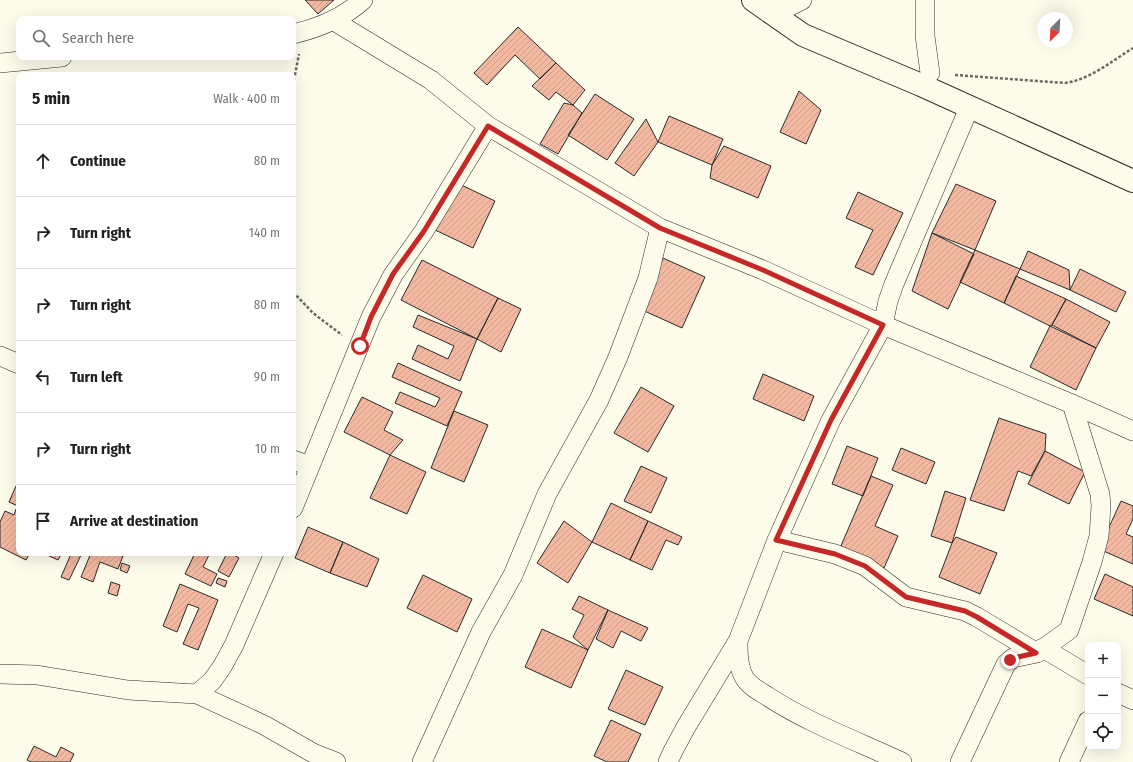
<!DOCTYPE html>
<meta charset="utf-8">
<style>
:root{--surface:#fff;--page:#f2f2f2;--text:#222;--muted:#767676;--line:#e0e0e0}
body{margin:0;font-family:"Fira Sans Condensed",sans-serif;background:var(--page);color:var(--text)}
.controls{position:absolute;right:12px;bottom:12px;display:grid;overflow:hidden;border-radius:8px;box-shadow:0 4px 16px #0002}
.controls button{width:36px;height:36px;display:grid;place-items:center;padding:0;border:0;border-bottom:1px solid var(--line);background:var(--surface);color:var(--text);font:20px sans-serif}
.compass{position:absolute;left:1037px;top:12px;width:36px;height:36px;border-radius:50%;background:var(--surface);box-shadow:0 4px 16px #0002;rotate:204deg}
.stop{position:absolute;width:12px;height:12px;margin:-9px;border:3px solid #c62828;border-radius:50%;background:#fff}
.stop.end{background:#c62828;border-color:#fff;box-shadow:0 1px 4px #0008}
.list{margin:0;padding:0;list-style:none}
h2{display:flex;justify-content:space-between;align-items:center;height:52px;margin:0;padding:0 16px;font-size:17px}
h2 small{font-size:13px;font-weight:400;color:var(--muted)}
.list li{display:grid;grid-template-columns:26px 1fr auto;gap:12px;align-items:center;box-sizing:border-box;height:72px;padding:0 16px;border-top:1px solid var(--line)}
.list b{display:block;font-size:15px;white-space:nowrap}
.list em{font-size:13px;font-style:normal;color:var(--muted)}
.icon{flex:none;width:22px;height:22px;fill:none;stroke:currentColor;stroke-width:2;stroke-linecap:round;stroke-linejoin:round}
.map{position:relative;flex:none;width:1133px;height:762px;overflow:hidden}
.search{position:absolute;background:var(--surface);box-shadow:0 4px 16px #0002;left:16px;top:16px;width:280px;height:44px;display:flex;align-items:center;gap:10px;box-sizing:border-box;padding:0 14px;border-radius:8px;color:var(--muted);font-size:15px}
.panel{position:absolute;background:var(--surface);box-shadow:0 4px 16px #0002;left:16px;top:72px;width:280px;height:484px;border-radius:8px}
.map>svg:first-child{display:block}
</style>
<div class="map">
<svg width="1133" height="762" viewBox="0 0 1133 762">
<defs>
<pattern id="building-hatch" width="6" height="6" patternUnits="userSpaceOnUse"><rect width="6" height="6" fill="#f2b8a0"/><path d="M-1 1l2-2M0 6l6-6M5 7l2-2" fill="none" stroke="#d09e8a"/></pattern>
</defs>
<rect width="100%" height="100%" fill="#fdfbea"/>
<path fill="url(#building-hatch)" stroke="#2b2b2b" d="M305 0H334L318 14Z
M518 27 556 63 540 79 515 55 487 85 474 73Z
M556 63 585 90 573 105 556 92 549 100 532 86Z
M799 91 821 110 806 144 780 132Z
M595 94 634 119 607 160 568 135Z
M564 103 573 105 582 113 558 154 540 144Z
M669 116 723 139 712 165 658 142Z
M646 119 658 142 634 176 615 163Z
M724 146 771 166 758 198 710 178 712 165Z
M455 182 495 201 473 248 433 229Z
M956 184 996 201 975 250 932 233Z
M858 192 903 213 873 275 855 267 873 230 846 218Z
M932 233 974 254 948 309 912 291Z
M975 250 1020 269 1004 303 960 282Z
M1028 251 1069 270 1070 290 1020 269Z
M663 258 705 277 682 328 640 309Z
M422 260 498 298 477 339 401 300Z
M1080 269 1126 292 1116 312 1070 290Z
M1016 276 1066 299 1052 325 1050 326 1004 303Z
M498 298 521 309 501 352 477 339Z
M1066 299 1110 322 1096 348 1052 325Z
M418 315 477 339 460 381 412 359 418 345 448 359 454 346 413 327Z
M1050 326 1096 348 1076 390 1030 367Z
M398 363 462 392 447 426 395 403 400 392 435 407 440 398 392 377Z
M763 374 814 396 804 421 753 399Z
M641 387 674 406 648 452 614 433Z
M362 397 393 412 384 430 403 440 390 455 344 432Z
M454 411 488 425 464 482 431 468Z
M999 418 1046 434 1045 451 1031 476 1018 471 1004 511 970 500Z
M847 446 878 458 863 496 832 484Z
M901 448 935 462 926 484 892 470Z
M1045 451 1085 472 1069 504 1028 484Z
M390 455 426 472 407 514 370 498Z
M641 466 667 478 651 513 624 501Z
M871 476 893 485 875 526 898 536 884 568 840 548Z
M16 486 19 487V503L18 506 9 502Z
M945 491 966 498 952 543 931 536Z
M1121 501 1133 506V519L1126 534 1133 537V564L1099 549Z
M611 503 648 521 630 560 592 542Z
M16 509 19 511V553H30L26 560 0 547V522L5 511 14 515Z
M564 521 592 542 568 583 537 563Z
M648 521 682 537 678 545 666 540 652 570 630 560Z
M308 527 343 542 330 573 295 558Z
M956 537 997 553 980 594 939 577 952 543Z
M343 542 379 559 367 587 330 573Z
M46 553H62L58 560 45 554Z
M70 553H82L69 580 61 577 71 554Z
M91 553H114L123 556 118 569 100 562 93 582 81 577Z
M195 553H210L203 567 217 574 211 586 185 574Z
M227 553H231L239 558 229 577 218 571Z
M122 563 130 566 127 573 120 570Z
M1105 574 1133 587V616L1094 599Z
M423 575 472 599 457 632 407 608Z
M218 578 227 581 225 587 216 583Z
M111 582 120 585 117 596 108 593Z
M180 584 218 600 198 650 183 644 199 608 188 604 177 632 163 626Z
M579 596 608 610 588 650 573 637 584 615 572 609Z
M608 610 648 628 641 641 621 631 613 648 596 639Z
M542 629 588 650 571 688 525 667Z
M626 670 663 687 645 725 608 709Z
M611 720 641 734 628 762H607L594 756Z
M34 746 56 757 61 747 74 754 70 762H31L27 760Z"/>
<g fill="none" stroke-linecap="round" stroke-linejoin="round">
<g stroke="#2b2b2b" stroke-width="20">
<path id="street" d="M925 0V36L930 73
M767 10 788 7 802 0
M334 21 431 80 488 126 660 228 763 270 883 325 1072 404 1133 431
M293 34C319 28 343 18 363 0
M0 63 62 57
M0 356 19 364
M293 460 310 466
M293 508 371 317 393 275 424 231 488 126
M777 540 835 554 865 566 906 597 965 611 977 617 1037 653
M1043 648 1088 675
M0 674 37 675 128 690 197 694 264 725 313 753 336 762
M1118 693 1133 700
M197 694 212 681 222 667 234 645 274 553
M422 762 481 632 513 575 547 494 599 400 618 357 648 278 660 228
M668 762 673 751 686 727 738 641
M902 762C857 741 808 723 767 696 759 691 749 686 744 677 738 666 738 653 738 641L777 540 831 420 883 325 888 301 894 284 969 108
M960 762 1006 664 1013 658 1037 653 1069 630 1092 562 1099 536 1101 506 1100 494 1072 404
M1069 762 1088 721"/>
</g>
<g stroke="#2b2b2b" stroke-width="24">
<path id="secondary" d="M753 0 803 35 921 85 1133 181"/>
</g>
<path stroke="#6a6964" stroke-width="2.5" stroke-dasharray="3 2" stroke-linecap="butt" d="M955 75 1065 83C1089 80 1112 61 1133 48
M293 85 299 54
M293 292 313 313 342 335"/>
<use href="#street" stroke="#fdfbea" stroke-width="19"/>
<use href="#secondary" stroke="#fdfbea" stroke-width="22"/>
</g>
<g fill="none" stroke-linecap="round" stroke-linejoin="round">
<path stroke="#c62828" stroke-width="5" d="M360 346 371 317 393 274 424 231 488 126 660 228 763 270 883 325 831 420 776 540 835 554 865 566 906 597 965 611 977 617 1036 653 1013 658 1010 660"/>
</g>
</svg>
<div class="controls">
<button>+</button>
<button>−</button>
<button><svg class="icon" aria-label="locate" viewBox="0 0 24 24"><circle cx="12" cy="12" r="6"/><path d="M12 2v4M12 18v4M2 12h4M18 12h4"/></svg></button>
</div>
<svg class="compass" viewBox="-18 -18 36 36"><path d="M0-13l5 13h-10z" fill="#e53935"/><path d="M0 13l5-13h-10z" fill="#767676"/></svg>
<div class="stop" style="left:360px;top:346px"></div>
<div class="stop end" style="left:1010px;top:660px"></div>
<div class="search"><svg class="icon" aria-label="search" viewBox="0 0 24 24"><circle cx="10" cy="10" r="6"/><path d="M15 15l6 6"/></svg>Search here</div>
<section class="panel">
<h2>5 min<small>Walk · 400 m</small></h2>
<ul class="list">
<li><svg class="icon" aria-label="ahead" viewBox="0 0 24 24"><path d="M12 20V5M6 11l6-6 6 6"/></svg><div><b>Continue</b></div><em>80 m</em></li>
<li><svg class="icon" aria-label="right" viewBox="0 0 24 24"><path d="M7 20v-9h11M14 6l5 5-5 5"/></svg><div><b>Turn right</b></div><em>140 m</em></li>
<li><svg class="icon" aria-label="right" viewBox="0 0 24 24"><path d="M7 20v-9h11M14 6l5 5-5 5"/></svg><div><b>Turn right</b></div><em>80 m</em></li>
<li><svg class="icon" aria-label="left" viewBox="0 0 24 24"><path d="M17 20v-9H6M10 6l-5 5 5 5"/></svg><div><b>Turn left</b></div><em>90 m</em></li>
<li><svg class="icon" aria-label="right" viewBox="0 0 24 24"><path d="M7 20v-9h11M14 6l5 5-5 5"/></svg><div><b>Turn right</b></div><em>10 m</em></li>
<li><svg class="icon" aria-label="arrive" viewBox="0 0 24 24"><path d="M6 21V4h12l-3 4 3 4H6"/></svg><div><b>Arrive at destination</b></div></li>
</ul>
</section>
</div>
